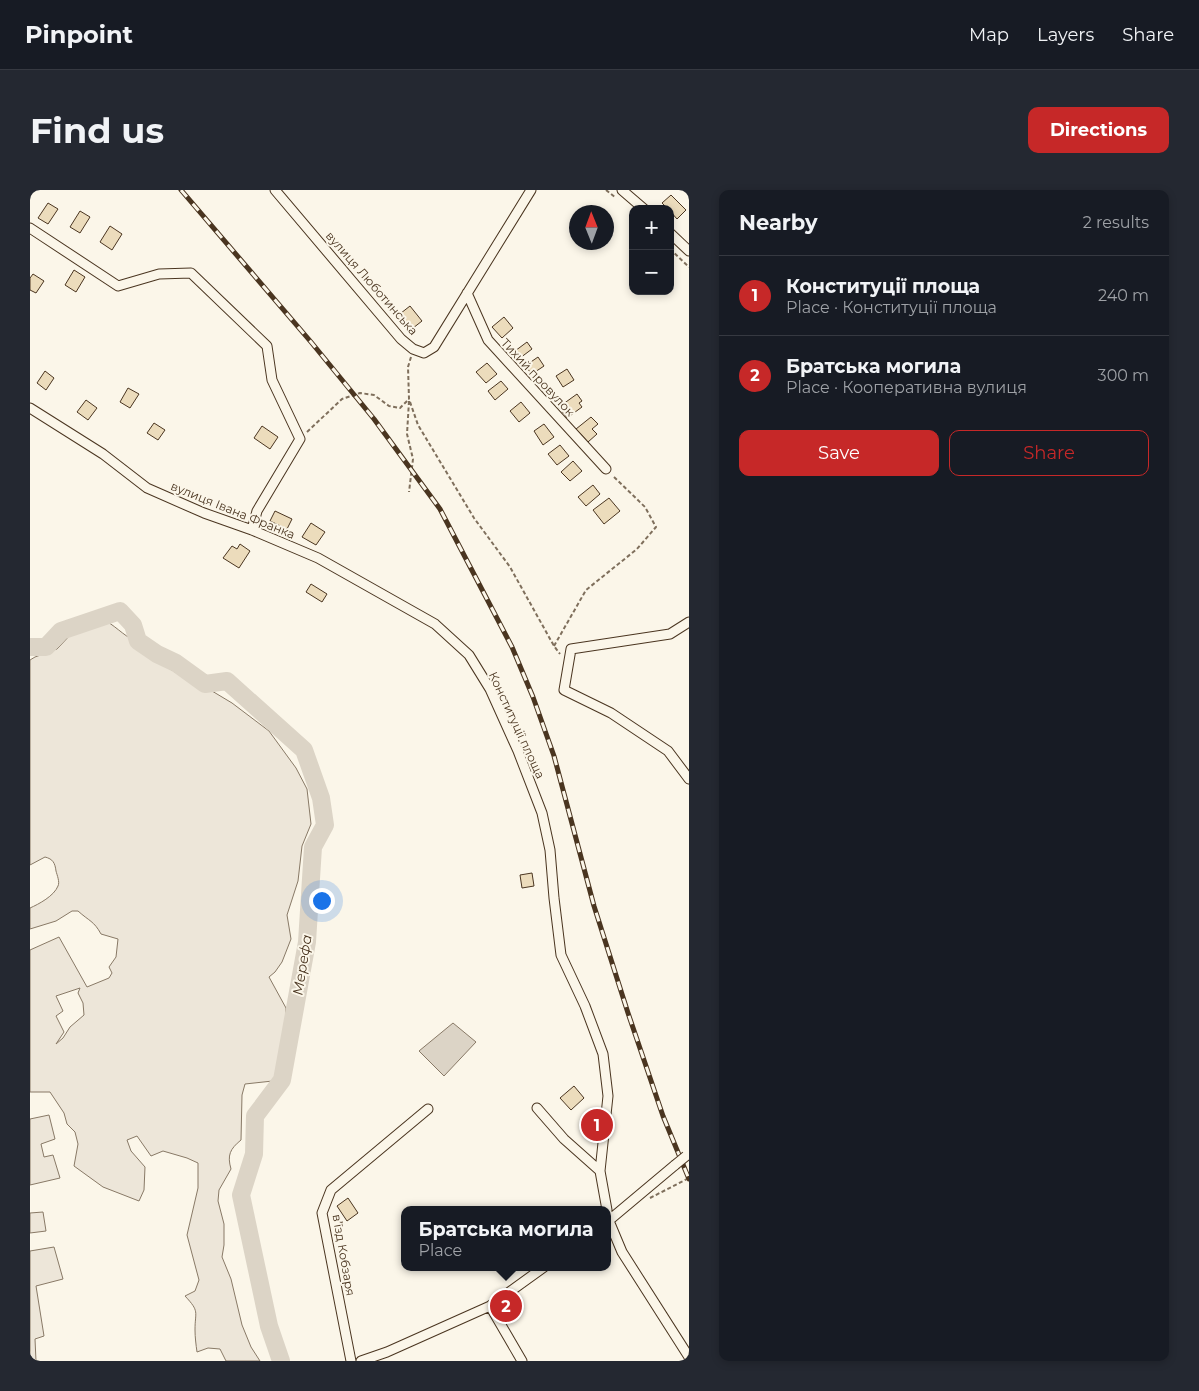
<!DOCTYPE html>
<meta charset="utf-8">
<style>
:root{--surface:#171b24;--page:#242831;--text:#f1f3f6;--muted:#9ea1a6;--line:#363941;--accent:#c62828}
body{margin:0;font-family:Montserrat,sans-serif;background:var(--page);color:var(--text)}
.controls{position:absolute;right:15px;top:15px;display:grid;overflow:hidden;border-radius:10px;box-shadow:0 2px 8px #0003}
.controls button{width:45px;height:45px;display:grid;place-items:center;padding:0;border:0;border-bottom:1px solid var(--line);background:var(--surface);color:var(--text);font:25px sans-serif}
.compass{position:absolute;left:539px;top:15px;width:45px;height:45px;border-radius:50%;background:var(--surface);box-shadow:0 2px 8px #0003;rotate:359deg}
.you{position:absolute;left:291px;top:710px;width:18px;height:18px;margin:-12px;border:4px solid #fff;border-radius:50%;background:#1a73e8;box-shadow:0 0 0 8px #1a73e833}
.badge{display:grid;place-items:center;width:32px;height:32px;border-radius:50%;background:var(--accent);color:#fff;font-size:16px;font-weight:700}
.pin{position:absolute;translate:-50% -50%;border:2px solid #fff;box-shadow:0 1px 5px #0006}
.popup{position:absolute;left:371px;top:1016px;width:210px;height:65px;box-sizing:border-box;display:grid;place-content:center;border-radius:10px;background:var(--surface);filter:drop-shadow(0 1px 4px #0005);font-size:16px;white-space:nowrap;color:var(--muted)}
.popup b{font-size:19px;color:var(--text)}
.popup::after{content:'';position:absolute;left:50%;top:100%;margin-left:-10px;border:10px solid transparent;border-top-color:var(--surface)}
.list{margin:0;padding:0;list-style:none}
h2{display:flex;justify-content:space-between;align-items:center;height:65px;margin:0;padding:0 20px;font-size:21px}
h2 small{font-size:16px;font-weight:400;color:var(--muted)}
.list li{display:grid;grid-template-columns:32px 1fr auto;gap:15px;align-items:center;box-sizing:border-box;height:80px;padding:0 20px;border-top:1px solid var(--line)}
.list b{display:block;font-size:19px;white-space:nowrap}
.list p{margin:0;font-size:16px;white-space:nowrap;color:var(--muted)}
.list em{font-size:16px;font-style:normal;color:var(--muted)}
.actions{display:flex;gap:10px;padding:15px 20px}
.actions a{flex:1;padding:11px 0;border:1px solid var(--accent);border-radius:10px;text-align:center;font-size:18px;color:var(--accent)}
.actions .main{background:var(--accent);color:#fff}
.map{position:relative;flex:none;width:659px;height:1171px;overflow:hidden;border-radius:10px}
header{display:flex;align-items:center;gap:30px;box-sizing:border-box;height:70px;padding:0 25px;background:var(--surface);border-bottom:1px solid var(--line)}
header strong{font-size:24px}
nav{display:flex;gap:28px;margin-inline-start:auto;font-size:18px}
.intro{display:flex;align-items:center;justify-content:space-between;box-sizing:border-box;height:120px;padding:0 30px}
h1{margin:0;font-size:35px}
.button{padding:12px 22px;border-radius:10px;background:var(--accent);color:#fff;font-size:18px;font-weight:700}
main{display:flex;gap:30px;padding:0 30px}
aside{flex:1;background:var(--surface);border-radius:10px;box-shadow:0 2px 8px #0003}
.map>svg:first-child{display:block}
</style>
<header>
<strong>Pinpoint</strong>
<nav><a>Map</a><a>Layers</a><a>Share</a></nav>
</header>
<div class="intro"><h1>Find us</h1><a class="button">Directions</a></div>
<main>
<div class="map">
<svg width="659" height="1171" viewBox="0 0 659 1171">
<rect width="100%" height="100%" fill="#fbf6e9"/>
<path fill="#ede6d9" stroke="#887966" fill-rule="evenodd" d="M76 431C87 437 98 450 108 451L121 469 132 474 161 492 182 501 202 513 239 541 266 578 277 599 281 634 272 656 268 691 257 725 261 749 252 772 245 782 239 787 256 818 255 853 250 876 252 890 215 894 212 905 211 950C200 959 197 965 201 979L189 1000 188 1011 194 1034V1055L192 1067 201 1089 212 1135 221 1157 230 1171H196L190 1159 178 1158 167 1162C166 1155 165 1147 165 1140 165 1121 170 1122 155 1106L165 1101 169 1090 157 1045 168 998V973L157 968 133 961 121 966 107 946 97 950 101 961 115 977 114 1000 109 1011 73 997 44 976 48 954 45 942 37 934 34 923 20 902H0V760L29 747 57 797 79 788 82 783 79 777 86 767 88 749 71 744C64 731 59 731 48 721H42L26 731 0 739V718C9 714 24 706 28 696 30 692 27 685 26 681 25 673 23 669 15 667L0 675V470L5 467 27 459 43 442ZM50 798 48 803 53 813 54 825 40 837 33 848 26 854 34 842 26 826 33 821 26 806Z
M19 925 25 949 11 954 14 967 23 965 30 988 0 995V929Z
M13 1022 16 1041 0 1043V1023Z
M24 1057 33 1089 6 1096 14 1146 5 1149 6 1171H0V1061Z"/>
<path fill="#dcd4c6" stroke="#887966" d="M423 833 446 852 414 886 389 861Z"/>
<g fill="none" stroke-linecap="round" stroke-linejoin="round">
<path stroke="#dcd4c6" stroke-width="18" d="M0 457H16L31 441 90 421 103 435 108 451 127 464 146 473 175 494 197 491 274 560 291 608 295 635 283 657 277 752 252 890 225 926 224 964 211 1005 239 1136 251 1171"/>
</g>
<path fill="#ecdcbc" stroke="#4a3520" d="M641 5 656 20 647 29 640 21V19H638L632 13Z
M18 13 28 19 18 34 8 28Z
M50 21 60 27 50 43 40 37Z
M80 36 92 44 82 60 70 52Z
M44 80 55 87 46 102 35 95Z
M3 84 14 91 6 103 0 100V88Z
M380 116 392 131 378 142 366 127Z
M474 127 483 138 472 148 462 137Z
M497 152 502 159 490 168 485 161Z
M508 167 514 176 502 184 495 176Z
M457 173 467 184 456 193 446 182Z
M537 179 544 190 533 197 526 186Z
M15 181 24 188 16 200 7 193Z
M471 191 478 199 465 210 458 201Z
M98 198 109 204 100 218 90 212Z
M547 204 552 211 549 213 552 217 537 228 529 217Z
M56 210 67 218 58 230 47 222Z
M491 212 500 223 489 232 480 221Z
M561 227 568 234 562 239 567 244 558 252 546 239Z
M124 233 135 240 128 250 117 243Z
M514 234 524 247 513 255 504 241Z
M232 236 248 247 240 259 224 248Z
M530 255 539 266 527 275 518 264Z
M543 271 552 281 540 291 531 282Z
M563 295 570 304 556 316 548 307Z
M579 308 590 321 574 334 563 320Z
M245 321 262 329 257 339 240 331Z
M281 333 295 342 286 355 272 347Z
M210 354 220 361 209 378 193 368 202 356 207 359Z
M281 394 297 404 292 412 276 402Z
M502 683 504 696 492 698 490 685Z
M544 896 554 908 541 920 530 908Z
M318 1008 328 1023 317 1031 307 1016Z"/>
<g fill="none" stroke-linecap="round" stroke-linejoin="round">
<g stroke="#4a3520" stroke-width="11">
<path id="minor" d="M245 0 371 149 383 159 394 163 404 157 501 0
M592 0 614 19
M0 38 88 96 129 84 161 83 237 156 242 190 270 249 227 321 222 340
M640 43 659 61
M437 103 458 150 576 279
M0 218 73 264 117 298 174 323 222 340 288 368 405 434 439 465 460 499 488 561 512 623 520 660 524 708 531 765 555 816 573 864 578 906 570 981 577 1020
M659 432 640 444 541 459 534 500 581 523 638 561 659 589
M507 918 534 949 570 981
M577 1022 579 1031 592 1062 659 1167
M577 1032 645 975
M460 1116 492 1171
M321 1171 292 1023 301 1000 398 919
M331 1171 357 1162 460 1116 514 1077"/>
</g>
<path stroke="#7f6f5c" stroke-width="2" stroke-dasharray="4 2.5" stroke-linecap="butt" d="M576 0 586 8
M640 59 659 77
M381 167 378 177 379 209 388 235 444 328 480 377 524 456 530 464
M379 211 377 244 383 269 379 302
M277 242 312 209 330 203 344 205 359 216 370 218 378 210
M524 456 556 400 607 359 626 337 615 317 583 286
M620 1008 659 988"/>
<use href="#minor" stroke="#fbf6e9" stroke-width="9"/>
<g stroke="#4a3520" stroke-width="5">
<path id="rail" d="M151 0 281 152 344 229 410 319 482 457 503 507 524 566 564 716 598 823 633 926 659 989"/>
</g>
<use href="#rail" stroke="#fbf6e9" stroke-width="3" stroke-dasharray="9" stroke-linecap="butt"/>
<g stroke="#4a3520" stroke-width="11" stroke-linecap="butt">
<path id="minor-bridge" d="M645 975 656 966"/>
</g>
<use href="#minor-bridge" stroke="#fbf6e9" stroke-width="9"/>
</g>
<g text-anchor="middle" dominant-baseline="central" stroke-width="4" stroke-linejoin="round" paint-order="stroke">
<g font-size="12" fill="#4a3520" stroke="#fbf6e9">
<text transform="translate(342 93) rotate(49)">вулиця Люботинська</text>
<text transform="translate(508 187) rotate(47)">Тихий провулок</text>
<text transform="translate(203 320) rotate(22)">вулиця Івана Франка</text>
<text transform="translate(487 535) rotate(65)">Конституції площа</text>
<text transform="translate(314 1065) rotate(80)">в’їзд Кобзаря</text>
</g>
<g font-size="14" font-style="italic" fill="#4a3520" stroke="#fbf6e9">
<text transform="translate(272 775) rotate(-81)">Мерефа</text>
</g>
</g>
</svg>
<div class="controls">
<button>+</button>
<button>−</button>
</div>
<svg class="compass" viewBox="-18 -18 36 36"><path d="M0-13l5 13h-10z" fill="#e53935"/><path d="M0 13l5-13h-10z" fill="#9ea1a6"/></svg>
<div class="you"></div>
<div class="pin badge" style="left:567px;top:935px">1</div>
<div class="pin badge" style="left:476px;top:1116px">2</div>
<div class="popup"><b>Братська могила</b>Place</div>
</div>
<aside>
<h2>Nearby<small>2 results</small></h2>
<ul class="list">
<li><span class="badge">1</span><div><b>Конституції площа</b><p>Place · Конституції площа</p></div><em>240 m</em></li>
<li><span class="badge">2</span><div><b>Братська могила</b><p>Place · Кооперативна вулиця</p></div><em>300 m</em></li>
</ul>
<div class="actions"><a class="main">Save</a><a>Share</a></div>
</aside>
</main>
